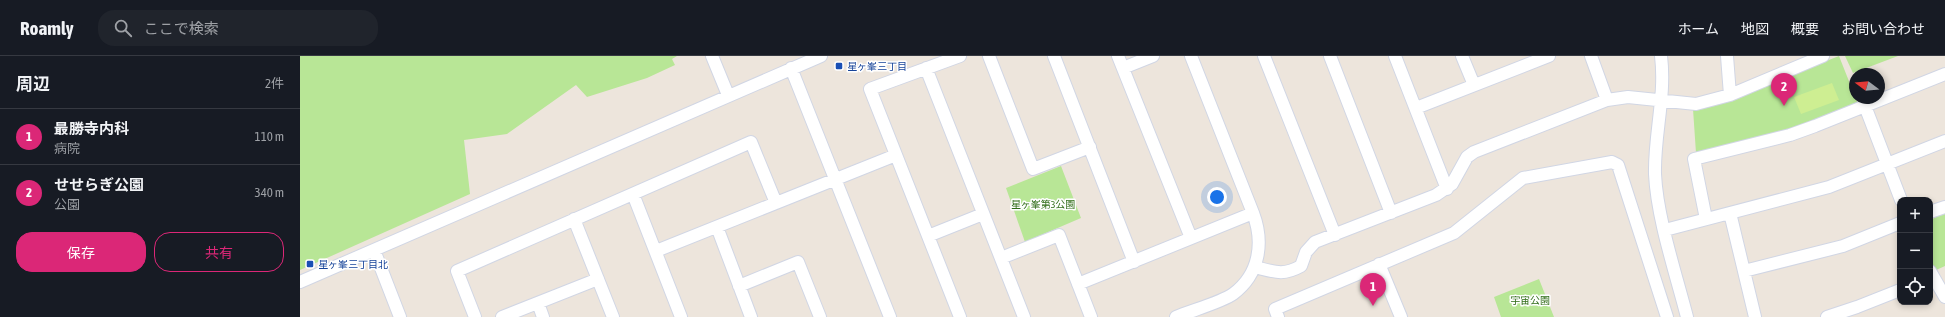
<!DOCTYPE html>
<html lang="ja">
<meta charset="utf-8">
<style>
:root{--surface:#171b24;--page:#20242c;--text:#f1f3f6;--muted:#9ea1a6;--line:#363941;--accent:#db2777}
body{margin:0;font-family:"Asap Condensed","Noto Sans JP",sans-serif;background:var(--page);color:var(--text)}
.controls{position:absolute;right:12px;bottom:12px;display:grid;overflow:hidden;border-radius:8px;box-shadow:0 2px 6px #0003}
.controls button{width:36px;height:36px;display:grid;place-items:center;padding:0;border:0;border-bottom:1px solid var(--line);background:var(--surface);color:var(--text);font:20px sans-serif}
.compass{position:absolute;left:1549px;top:12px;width:36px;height:36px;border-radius:50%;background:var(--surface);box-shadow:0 2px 6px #0003;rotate:286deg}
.you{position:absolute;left:917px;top:141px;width:14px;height:14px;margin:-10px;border:3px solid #fff;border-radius:50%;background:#1a73e8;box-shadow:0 0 0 6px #1a73e833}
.badge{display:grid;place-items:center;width:26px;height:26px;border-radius:50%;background:var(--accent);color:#fff;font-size:13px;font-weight:700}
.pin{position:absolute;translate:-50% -33px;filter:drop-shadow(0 1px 2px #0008)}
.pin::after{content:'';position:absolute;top:21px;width:14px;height:12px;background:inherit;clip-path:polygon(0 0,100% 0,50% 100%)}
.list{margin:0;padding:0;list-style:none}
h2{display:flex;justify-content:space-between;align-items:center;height:52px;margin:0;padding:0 16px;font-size:17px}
h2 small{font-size:13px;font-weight:400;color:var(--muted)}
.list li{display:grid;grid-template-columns:26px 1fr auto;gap:12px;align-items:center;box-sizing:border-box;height:56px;padding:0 16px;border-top:1px solid var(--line)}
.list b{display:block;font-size:15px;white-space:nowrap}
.list p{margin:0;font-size:13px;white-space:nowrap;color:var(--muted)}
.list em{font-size:13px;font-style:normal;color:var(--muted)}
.actions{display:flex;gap:8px;padding:12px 16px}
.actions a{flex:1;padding:9px 0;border:1px solid var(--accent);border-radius:16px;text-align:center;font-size:14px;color:var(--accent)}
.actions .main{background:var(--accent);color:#fff}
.icon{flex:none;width:22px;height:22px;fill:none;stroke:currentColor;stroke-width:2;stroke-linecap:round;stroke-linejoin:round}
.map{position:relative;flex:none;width:1645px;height:261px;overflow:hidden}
header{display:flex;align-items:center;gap:24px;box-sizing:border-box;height:56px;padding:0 20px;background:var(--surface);border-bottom:1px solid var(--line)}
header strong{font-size:19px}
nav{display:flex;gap:22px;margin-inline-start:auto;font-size:14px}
.search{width:280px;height:36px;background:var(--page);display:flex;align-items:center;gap:10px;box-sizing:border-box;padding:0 14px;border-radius:16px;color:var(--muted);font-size:15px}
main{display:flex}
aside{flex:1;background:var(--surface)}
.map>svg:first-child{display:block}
</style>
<header>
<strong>Roamly</strong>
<div class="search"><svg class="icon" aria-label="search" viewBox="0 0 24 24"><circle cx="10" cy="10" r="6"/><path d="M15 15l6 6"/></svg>ここで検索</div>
<nav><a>ホーム</a><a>地図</a><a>概要</a><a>お問い合わせ</a></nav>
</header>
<main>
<aside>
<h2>周辺<small>2件</small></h2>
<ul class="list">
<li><span class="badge">1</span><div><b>最勝寺内科</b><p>病院</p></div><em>110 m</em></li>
<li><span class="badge">2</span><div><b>せせらぎ公園</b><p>公園</p></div><em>340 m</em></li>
</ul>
<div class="actions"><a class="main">保存</a><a>共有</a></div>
</aside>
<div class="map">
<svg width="1645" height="261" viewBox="0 0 1645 261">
<rect width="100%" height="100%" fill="#ede5dc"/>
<path fill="#b8e696" d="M0 0H377L372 3 375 9 347 22 287 41 276 29 207 78 164 84 170 138 0 214Z
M1539 0 1558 48 1494 72 1396 97 1393 53 1409 51Z
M1545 0H1598L1553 17Z
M761 110 781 162 725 186 706 132Z
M1645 157V210L1634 215 1630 207V164Z
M1239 223 1254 261H1201L1194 241Z"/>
<path fill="#ceee92" d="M1532 27 1539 44 1501 58 1494 41Z"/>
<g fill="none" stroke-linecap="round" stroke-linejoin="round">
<g stroke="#d1d6e4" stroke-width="14">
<path id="minor" d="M412 0 428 39
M689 0 733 113 790 91
M754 0 834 206
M818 0 891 182
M964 0 1035 179
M1030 0 1091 157
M1095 0 1147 133
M1162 0 1174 29
M1291 0 1307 44
M1361 0C1366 40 1354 79 1355 118 1357 162 1376 218 1387 261
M1427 0 1430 39
M491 12 590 261
M626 12 724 261
M823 12 853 0
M1565 50 1601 144
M1116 52 1249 0
M333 138 381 261
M1630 156 1645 151
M1430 157 1455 261
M274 163 313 261
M1406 163 1394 103 1490 79 1515 70 1645 18
M417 171 451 261
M1365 174 1529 131 1645 85
M628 180 683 158
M74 194 100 261
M356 195 596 99
M701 202 759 179 791 261
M1079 208 1101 261
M955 211C975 216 983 220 1001 210L1006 196 1015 186 1136 139 1152 128 1167 101 1174 96 1307 44 1328 41 1396 48 1430 39 1523 0
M1444 215 1543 190 1600 167
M1630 215 1645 241
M0 226 521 0
M778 228 953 157
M439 230 498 206 520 261
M238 247 243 261
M175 261 157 215 451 86 476 147
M202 261 298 223
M660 261 570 33 660 0
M876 261C890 255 922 246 933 238 960 218 964 186 953 157L891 0
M978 261 975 253 1154 177 1223 122 1312 106 1318 109 1367 261
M1527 261 1557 251 1600 234"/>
</g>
<use href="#minor" stroke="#fff" stroke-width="12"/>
</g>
<g fill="#1a4fb4" stroke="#fff" stroke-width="1.5">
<rect x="535" y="6" width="8" height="8" rx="2"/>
<rect x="6" y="204" width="8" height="8" rx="2"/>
</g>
<g text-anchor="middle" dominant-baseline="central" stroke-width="3" stroke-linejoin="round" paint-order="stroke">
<g font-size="10" fill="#164399" stroke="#fff" text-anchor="start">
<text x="547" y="10">星ヶ峯三丁目</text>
<text x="18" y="208">星ヶ峯三丁目北</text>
</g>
<g font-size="10" fill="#2f6c17" stroke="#fff">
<text x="743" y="148">星ヶ峯第3公園</text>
<text x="1230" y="244">宇宙公園</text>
</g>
</g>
</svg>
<div class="controls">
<button>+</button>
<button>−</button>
<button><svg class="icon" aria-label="locate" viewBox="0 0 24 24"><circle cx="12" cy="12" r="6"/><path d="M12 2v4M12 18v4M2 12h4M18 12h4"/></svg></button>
</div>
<svg class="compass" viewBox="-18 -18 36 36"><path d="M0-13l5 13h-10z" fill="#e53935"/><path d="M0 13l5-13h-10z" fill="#9ea1a6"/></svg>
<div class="you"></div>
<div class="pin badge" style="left:1073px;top:250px">1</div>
<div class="pin badge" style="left:1484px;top:50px">2</div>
</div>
</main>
